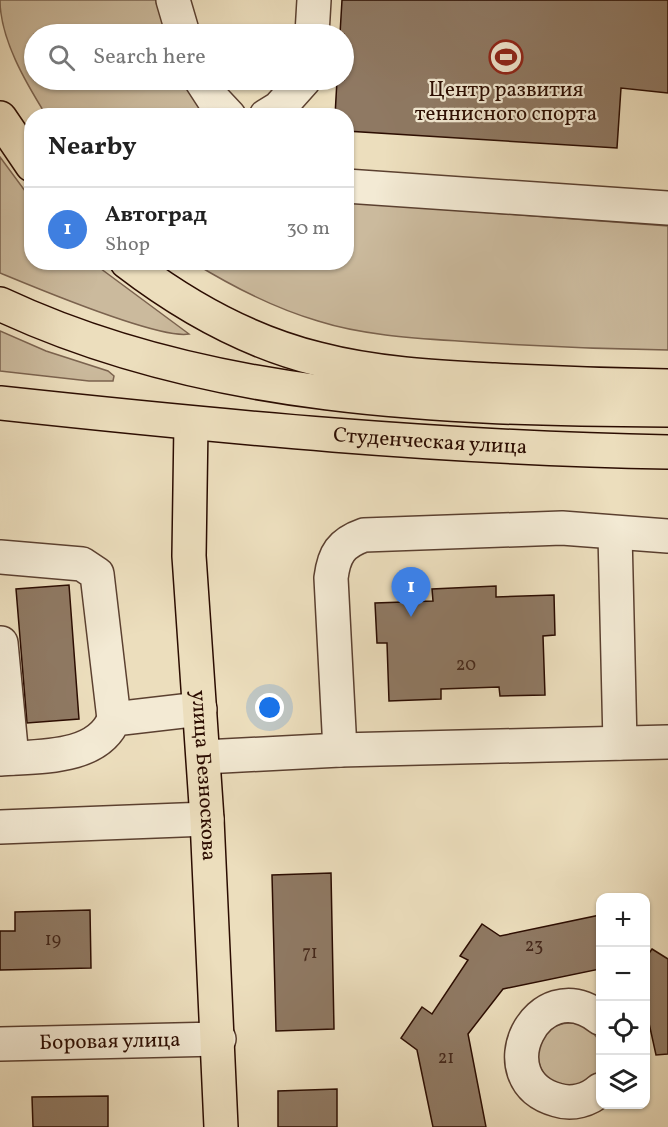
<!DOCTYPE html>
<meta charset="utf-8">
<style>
:root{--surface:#fff;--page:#f2f2f2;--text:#222;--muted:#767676;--line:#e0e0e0;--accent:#2563eb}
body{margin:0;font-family:Vollkorn,serif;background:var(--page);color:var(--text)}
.controls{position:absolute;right:18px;bottom:18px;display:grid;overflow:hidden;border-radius:12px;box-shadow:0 2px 4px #0004}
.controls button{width:54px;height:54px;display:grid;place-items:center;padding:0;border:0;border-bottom:2px solid var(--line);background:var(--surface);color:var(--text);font:30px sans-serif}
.you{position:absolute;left:270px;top:708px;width:21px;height:21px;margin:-15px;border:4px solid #fff;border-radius:50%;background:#1a73e8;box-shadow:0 0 0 9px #1a73e833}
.badge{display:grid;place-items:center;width:39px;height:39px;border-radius:50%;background:var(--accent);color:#fff;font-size:20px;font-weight:700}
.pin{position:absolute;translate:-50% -50px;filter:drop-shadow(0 2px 3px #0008)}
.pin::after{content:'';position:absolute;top:32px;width:21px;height:18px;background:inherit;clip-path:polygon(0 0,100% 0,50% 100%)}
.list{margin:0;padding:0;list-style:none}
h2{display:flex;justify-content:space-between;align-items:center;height:78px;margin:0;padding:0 24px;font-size:26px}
h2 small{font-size:20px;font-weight:400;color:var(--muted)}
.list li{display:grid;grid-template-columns:39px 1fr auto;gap:18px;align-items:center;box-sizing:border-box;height:84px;padding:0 24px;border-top:2px solid var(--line)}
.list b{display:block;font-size:22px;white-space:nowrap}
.list p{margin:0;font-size:20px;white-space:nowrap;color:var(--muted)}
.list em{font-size:20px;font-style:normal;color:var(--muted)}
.icon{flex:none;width:33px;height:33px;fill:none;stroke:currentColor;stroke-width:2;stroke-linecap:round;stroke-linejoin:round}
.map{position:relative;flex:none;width:668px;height:1127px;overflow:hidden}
.search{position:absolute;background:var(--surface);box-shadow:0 2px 4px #0004;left:24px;top:24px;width:330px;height:66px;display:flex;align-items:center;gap:15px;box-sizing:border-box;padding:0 21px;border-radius:33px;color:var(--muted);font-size:22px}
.panel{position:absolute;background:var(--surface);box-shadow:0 2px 4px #0004;left:24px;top:108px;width:330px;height:162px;border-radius:24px}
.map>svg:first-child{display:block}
</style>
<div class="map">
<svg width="668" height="1127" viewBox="0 0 668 1127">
<rect width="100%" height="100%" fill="#ecdebd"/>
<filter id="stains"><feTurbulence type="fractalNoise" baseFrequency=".00333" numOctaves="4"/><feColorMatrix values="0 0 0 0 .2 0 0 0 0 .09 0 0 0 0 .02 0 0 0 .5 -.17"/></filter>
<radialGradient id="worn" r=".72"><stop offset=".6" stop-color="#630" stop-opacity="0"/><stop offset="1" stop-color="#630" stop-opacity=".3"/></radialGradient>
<path fill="#cbba9d" stroke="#7b634f" stroke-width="1.5" d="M0 0H156L167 34H34V80H183L204 115H46C26 83 0 39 0 0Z
M0 157 31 199 32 262 93 263 189 334C159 340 34 287 0 273Z
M347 202 668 226V350C598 349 528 346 458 341 412 338 362 335 318 321 274 308 233 287 194 263L346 262Z
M0 331 46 351 108 371 114 376 113 381H89L0 371Z
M538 1055a32 32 0 1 1 64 0a32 32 0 1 1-64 0Z"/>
<path fill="#8f7963" stroke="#2b0c01" stroke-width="1.5" d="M342 0H668V93L621 88 617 148 346 131V116H335L337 80H344V34H340Z
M69 585 79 719 27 723 16 589Z
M496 586V597L554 595 555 635 543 636 545 695 500 696 499 687 441 689V699L389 701 387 643H377L375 603 433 601 432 589Z
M331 873 334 1029 276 1031 272 875Z
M90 910 91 968 0 970V931H15V912Z
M600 915V969L503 989 468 1034 486 1127H433L417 1050 401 1038 422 1007 432 1014 468 960 460 956 482 924 500 936Z
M652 949 668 959V1054L656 1055 645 1005V959Z
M337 1089V1127H278V1091Z
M108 1096V1127H33L32 1097Z"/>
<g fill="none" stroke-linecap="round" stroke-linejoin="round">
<g stroke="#5b4030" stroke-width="36">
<g id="minor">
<path d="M173 0 183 34"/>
<path d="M312 34 314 0"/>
<path d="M201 80 214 100 229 116"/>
<path d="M266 116 279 108 304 80"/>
<path d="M346 186 668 208"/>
<path d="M615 534 620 743"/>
<path d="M0 557 82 564 97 574 114 719"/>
<path d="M1 643 12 758"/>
<path d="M340 750 331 578C334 554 341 543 364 535L562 528 668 536"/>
<path d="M204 757 340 750 668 742"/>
<path d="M0 759C37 756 98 760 114 719L200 709"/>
<path d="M0 827 207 819"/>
<path d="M600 1018C537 969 484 1080 557 1100 572 1105 589 1100 600 1090"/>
<path id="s1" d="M0 1044 219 1039"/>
</g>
</g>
<g stroke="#2b0c01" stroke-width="36">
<g id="major">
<path d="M0 118 32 165"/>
<path d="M127 262C183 305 249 342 318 359 375 374 436 377 494 380 552 383 610 385 668 386"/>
<path d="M0 304C207 401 443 409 668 410"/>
<path id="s2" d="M0 403C223 427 444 448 668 452"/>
<path id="s3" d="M191 424 189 556 207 819 221 1127"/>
</g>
</g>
<use href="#minor" stroke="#f3ead4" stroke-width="33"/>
<use href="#major" stroke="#ecdebd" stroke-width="33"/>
</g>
<defs>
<g id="stadium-ring" transform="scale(1.725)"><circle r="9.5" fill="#f3ead4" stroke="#8f2418" stroke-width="1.5"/><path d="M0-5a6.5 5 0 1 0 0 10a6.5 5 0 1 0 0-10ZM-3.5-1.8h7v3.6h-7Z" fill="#8f2418"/></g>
</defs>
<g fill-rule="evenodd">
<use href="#stadium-ring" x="506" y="57"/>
</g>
<g text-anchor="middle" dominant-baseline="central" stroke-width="4.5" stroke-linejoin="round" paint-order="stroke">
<g font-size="18" fill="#44271a">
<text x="466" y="665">20</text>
<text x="53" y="940">19</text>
<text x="534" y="946">23</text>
<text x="310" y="953">71</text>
<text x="446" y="1058">21</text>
</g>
<g font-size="21" fill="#2b0c01" stroke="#f3ead4">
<text x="506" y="90">Центр развития<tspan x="506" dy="24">теннисного спорта</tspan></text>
</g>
<g font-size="21" fill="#2b0c01" stroke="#f3ead4">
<text stroke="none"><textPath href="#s2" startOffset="432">Студенческая улица</textPath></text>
<text stroke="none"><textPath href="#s3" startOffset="352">улица Безноскова</textPath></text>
<text stroke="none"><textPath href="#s1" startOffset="110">Боровая улица</textPath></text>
</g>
</g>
<rect width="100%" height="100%" filter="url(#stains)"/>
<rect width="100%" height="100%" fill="url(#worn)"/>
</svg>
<div class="controls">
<button>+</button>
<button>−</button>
<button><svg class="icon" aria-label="locate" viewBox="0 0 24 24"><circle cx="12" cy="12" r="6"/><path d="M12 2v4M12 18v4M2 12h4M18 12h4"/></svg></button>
<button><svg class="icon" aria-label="layers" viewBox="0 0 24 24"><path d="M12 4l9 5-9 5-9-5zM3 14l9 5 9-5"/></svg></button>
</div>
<div class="you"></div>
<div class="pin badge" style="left:411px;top:617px;background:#3f7fe0">1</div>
<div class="search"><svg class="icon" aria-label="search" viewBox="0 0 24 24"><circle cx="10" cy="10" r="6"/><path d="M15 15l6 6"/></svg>Search here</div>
<section class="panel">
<h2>Nearby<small></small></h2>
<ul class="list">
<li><span class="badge" style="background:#3f7fe0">1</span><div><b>Автоград</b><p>Shop</p></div><em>30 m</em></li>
</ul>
</section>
</div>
